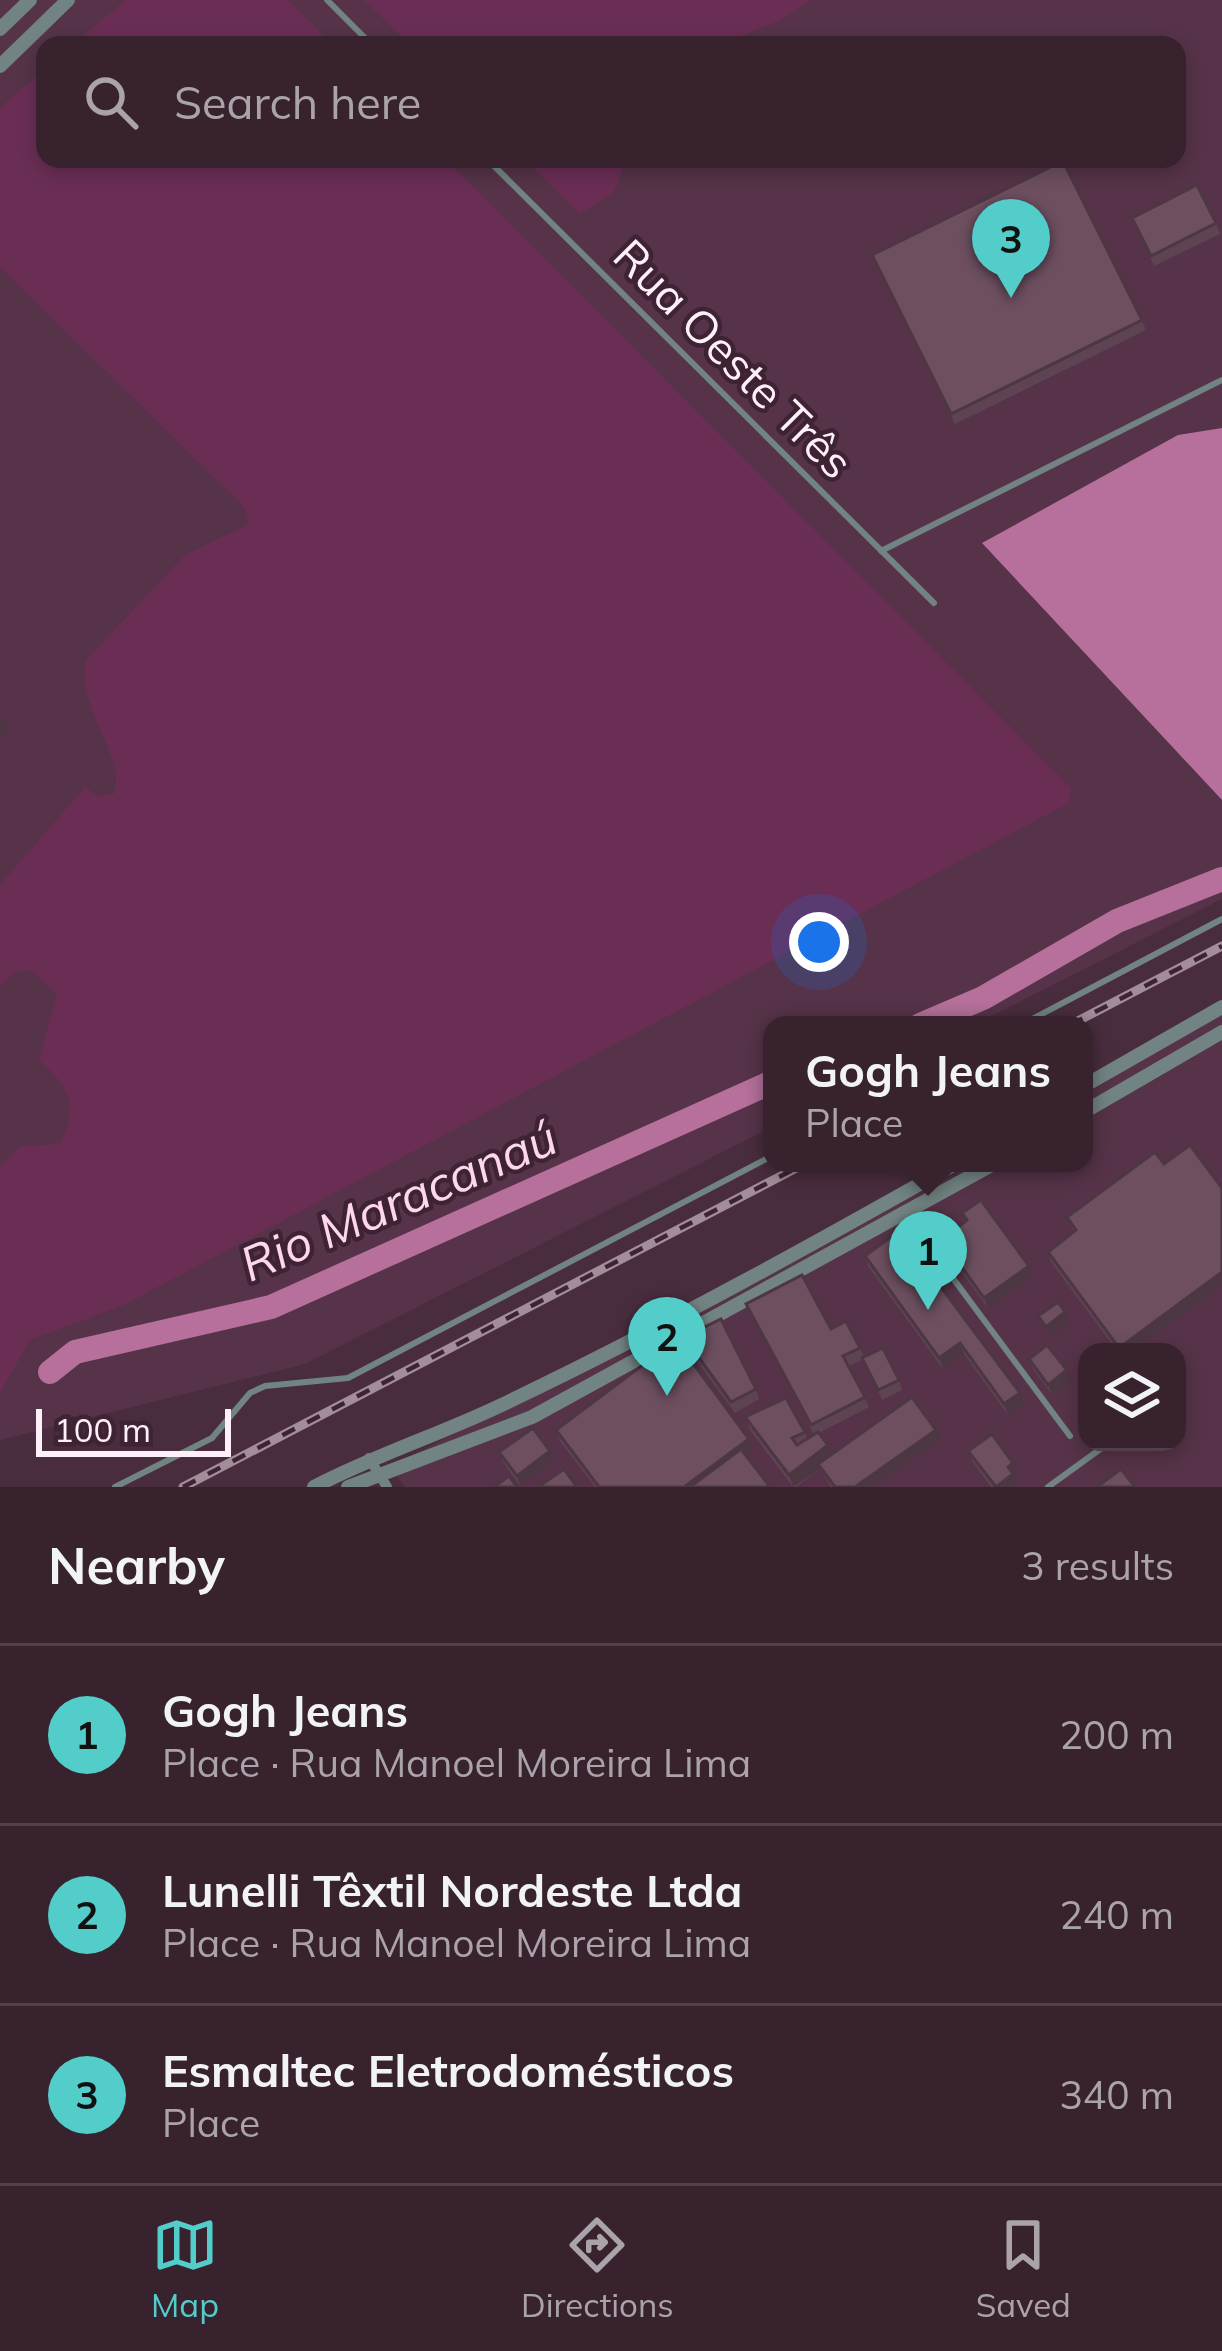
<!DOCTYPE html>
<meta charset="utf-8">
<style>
:root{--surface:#37222e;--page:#422f3a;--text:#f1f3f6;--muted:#aaa4aa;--line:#513f4a;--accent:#53cdca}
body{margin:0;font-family:Mulish,sans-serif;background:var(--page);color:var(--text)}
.controls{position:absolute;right:36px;bottom:36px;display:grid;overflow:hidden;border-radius:24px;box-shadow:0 6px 18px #0003}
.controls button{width:108px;height:108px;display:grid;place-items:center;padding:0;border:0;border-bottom:3px solid var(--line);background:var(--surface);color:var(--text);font:60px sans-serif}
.scale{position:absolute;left:36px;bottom:30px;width:195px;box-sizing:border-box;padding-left:12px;border:6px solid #ffeff8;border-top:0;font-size:33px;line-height:42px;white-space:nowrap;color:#ffeff8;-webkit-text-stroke:9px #3e2334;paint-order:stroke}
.you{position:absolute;left:819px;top:942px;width:42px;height:42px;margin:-30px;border:9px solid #fff;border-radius:50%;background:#1a73e8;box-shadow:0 0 0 18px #1a73e833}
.badge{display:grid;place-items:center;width:78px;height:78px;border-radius:50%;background:var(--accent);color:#111;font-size:39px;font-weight:700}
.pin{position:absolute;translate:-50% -99px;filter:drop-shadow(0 3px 6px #0008)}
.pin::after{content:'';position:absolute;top:63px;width:42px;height:36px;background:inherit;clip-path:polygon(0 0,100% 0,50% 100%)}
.popup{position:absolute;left:763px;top:1016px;width:330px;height:156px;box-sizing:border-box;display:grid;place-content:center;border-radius:24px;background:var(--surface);filter:drop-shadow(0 3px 9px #0005);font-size:39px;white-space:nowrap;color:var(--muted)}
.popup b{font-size:45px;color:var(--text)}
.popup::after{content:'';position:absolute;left:50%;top:100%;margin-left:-24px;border:24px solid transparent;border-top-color:var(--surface)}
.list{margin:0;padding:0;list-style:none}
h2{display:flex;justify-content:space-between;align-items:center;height:156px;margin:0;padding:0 48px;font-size:51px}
h2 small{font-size:39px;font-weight:400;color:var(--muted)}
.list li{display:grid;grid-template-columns:78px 1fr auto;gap:36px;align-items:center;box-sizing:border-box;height:180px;padding:0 48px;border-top:3px solid var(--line)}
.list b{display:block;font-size:45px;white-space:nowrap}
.list p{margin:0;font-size:39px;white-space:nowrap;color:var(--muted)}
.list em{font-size:39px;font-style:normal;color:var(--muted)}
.icon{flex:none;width:66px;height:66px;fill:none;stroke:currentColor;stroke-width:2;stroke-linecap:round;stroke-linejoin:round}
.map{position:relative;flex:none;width:1222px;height:1487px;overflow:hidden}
.search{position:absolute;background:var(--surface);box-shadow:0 6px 18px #0003;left:36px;right:36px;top:36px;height:132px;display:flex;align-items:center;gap:30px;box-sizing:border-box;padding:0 42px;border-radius:24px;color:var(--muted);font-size:45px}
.sheet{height:696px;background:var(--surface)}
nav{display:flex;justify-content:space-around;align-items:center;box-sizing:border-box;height:168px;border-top:3px solid var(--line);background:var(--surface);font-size:33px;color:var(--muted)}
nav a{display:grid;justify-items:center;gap:6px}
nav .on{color:var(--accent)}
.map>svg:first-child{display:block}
</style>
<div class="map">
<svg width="1222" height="1487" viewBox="0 0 1222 1487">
<rect width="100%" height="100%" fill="#492d3e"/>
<path fill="#563348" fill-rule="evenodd" d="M0 0H1222V899L974 1025H772V1127L305 1364 0 1440ZM45 45H1177V159H45Z
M1222 1013V1487H405L390 1467 976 1163H1084V1095ZM1087 1352H1177V1442H1087Z"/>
<path fill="#6a2e55" d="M126 0H288L333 45H72Z
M364 0H811L785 18 718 45H410Z
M45 69V159H446L1071 788 1069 803 124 1305 30 1340 0 1393V1167L21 1146 60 1144C79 1103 70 1089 39 1060L57 994 30 970 13 973 0 987V885L85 787 98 796 114 794C126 753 80 720 85 661L185 555 249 524 244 507 0 267V108Z
M525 159H626L614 192 580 214Z"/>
<path fill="#b6709b" d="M1222 428V800L982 543 1178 435Z"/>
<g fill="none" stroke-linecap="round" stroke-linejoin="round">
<path stroke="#b6709b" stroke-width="24" d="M920 1025 983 998 1117 921 1222 879
M50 1372 75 1352 271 1307 772 1082"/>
<path stroke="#718382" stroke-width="6" d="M327 0 372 45
M487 159 934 603
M881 551 1222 380
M1021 1025 1222 919
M906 1215 1070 1436
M115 1487 212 1438 250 1393 265 1386 348 1378 772 1156
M1048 1487 1110 1442"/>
<path stroke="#718382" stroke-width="10" d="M369 1458 387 1487"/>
<path stroke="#718382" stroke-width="14" d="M0 29 30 0
M0 66 68 0
M1084 1086 1222 1007
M1084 1112 1222 1032
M314 1487C379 1453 448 1432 514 1399 664 1327 812 1245 957 1163
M348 1487 532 1417 995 1163"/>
<g stroke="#a38d9a" stroke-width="9">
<path id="rail" d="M1070 1025 1222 946
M183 1487 806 1163"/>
</g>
<use href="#rail" stroke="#3e2334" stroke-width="4.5" stroke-dasharray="14" stroke-linecap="butt"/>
</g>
<path fill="#5e4453" d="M1132 218 1216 223 1220 234 1154 266Z
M872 255 1142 320 1146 330 955 424Z
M1164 1164 1222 1285 1132 1352H1118L1051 1262 1048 1252 1074 1232 1067 1217Z
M962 1213 1033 1276 988 1308 954 1262 951 1252 958 1246 952 1232 965 1222Z
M865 1256 1024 1403 1008 1415 964 1354 943 1369 868 1266Z
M746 1304 831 1329 860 1348 864 1357 899 1380 902 1390 882 1400 863 1359 849 1366 869 1407 819 1433 828 1445 831 1454 940 1440 874 1487H831L820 1469 796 1487H793L750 1430 745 1417 805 1432 807 1439 814 1435Z
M684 1337 756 1389 759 1399 735 1413 687 1348Z
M1029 1359 1071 1381 1052 1395 1033 1369Z
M556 1430 753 1449 746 1454 770 1487H595L560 1441Z
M550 1451 554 1462 520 1486 503 1462 499 1452Z
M968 1451 1017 1473 1014 1476 1017 1485 1014 1487H991L972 1461Z"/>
<path fill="#4c3743" d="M5 718 9 728 0 737V723Z
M1029 1266 1033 1276 988 1308 984 1298Z
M1222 1272V1285L1132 1352H1121L1119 1348Z
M1065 1312 1069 1323 1050 1337 1046 1327Z
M960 1343 964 1354 943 1369 939 1358Z
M1067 1370 1071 1381 1052 1395 1048 1385Z
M1020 1393 1024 1403 1008 1415 1004 1404Z
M936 1430 940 1440 874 1487H855Z
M749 1439 753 1449 702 1487H684Z
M828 1445 833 1459 818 1464 820 1469 793 1487 789 1475Z
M550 1451 554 1462 520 1486 517 1476Z
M1013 1463 1017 1473 1014 1476 1017 1485 1014 1487H996L1008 1467Z"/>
<path fill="#6d4f60" stroke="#4c3743" stroke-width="3" d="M1063 161 1142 320 951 414 872 255Z
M1197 185 1216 223 1151 256 1132 218Z
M1190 1145 1222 1188V1272L1119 1348 1048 1252 1076 1230 1067 1217 1155 1152 1164 1164Z
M981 1200 1029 1266 984 1298 951 1252 961 1245 952 1232 967 1220 962 1213Z
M899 1231 1020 1393 1004 1404 960 1343 939 1358 865 1256Z
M802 1275 831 1329 846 1321 860 1348 843 1356 865 1397 811 1425 746 1304Z
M1058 1302 1065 1312 1046 1327 1038 1316Z
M721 1319 756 1389 731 1402 684 1337Z
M676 1340 749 1439 684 1487H599L556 1430Z
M1047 1345 1067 1370 1048 1385 1029 1359Z
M883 1348 899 1380 878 1390 862 1358Z
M912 1397 936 1430 855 1487H835L818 1464Z
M786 1398 805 1432 792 1438 797 1445 818 1432 828 1445 789 1475 745 1417Z
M533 1428 550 1451 517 1476 499 1452Z
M992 1434 1013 1463 1008 1467 1013 1474 996 1487 968 1451Z
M741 1449 770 1487H690Z
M564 1469 577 1487H538Z
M1121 1469 1135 1487H1097Z
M509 1476 517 1487H494Z"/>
<g text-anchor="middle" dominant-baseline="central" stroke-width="9" stroke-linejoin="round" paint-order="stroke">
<g font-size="45" fill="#ffeff8" stroke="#3e2334">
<text transform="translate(734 358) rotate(45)">Rua Oeste Três</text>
</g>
<g font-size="48" font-style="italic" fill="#fed6ed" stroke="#3e2334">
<text transform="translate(398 1200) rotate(-23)">Rio Maracanaú</text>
</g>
</g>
</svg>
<div class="controls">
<button><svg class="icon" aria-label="layers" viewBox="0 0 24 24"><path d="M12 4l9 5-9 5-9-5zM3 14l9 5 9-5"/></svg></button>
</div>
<div class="scale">100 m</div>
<div class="you"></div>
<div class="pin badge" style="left:928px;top:1310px">1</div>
<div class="popup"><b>Gogh Jeans</b>Place</div>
<div class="pin badge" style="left:667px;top:1396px">2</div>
<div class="pin badge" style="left:1011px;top:298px">3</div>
<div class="search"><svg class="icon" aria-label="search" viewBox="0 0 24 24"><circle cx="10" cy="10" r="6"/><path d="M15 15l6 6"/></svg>Search here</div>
</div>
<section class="sheet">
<h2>Nearby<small>3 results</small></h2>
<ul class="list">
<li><span class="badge">1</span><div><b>Gogh Jeans</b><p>Place · Rua Manoel Moreira Lima</p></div><em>200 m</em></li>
<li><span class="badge">2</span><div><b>Lunelli Têxtil Nordeste Ltda</b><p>Place · Rua Manoel Moreira Lima</p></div><em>240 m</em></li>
<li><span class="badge">3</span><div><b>Esmaltec Eletrodomésticos</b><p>Place</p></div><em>340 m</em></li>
</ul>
</section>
<nav>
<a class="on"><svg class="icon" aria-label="map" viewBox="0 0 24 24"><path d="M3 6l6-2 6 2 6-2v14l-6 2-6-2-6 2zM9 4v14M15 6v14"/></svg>Map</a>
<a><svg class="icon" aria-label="directions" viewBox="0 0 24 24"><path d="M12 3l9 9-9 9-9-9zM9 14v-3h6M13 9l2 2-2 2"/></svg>Directions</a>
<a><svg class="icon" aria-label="saved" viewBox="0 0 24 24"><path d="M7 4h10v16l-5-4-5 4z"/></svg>Saved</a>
</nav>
